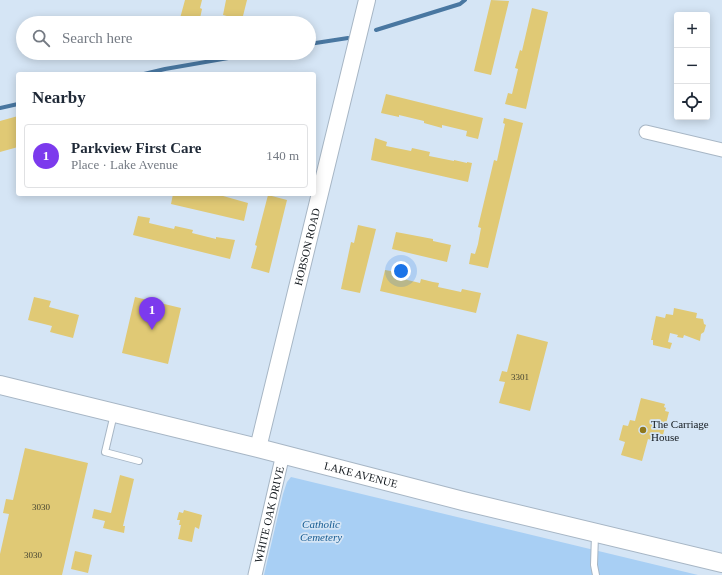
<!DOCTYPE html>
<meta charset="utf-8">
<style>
:root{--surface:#fff;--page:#f6f6f7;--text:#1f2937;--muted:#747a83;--line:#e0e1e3;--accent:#7c3aed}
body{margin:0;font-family:Georgia,serif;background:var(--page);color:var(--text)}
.controls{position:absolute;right:12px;top:12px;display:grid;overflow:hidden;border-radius:4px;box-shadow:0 2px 10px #0003}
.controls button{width:36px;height:36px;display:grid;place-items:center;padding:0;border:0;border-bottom:1px solid var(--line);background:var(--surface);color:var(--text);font:20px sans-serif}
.you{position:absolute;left:401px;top:271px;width:14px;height:14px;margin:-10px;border:3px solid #fff;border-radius:50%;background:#1a73e8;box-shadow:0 0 0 6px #1a73e833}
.badge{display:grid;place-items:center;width:26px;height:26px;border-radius:50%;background:var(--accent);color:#fff;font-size:13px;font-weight:700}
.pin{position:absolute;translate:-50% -33px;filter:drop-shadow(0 1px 2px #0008)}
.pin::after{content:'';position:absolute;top:21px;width:14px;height:12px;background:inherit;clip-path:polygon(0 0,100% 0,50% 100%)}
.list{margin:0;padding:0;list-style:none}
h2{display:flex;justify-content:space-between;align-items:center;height:52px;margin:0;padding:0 16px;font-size:17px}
h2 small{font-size:13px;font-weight:400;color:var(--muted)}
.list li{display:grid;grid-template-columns:26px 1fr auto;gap:12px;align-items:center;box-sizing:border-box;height:64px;margin:0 8px 8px;padding:0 8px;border:1px solid var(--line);border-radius:4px}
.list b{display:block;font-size:15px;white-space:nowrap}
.list p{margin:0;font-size:13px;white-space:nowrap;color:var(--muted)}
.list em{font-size:13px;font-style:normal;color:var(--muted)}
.icon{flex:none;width:22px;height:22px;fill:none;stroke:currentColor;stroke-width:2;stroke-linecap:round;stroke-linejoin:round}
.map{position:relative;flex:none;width:722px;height:575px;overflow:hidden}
.search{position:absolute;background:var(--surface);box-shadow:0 2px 10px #0003;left:16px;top:16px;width:300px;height:44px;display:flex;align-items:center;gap:10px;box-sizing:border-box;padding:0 14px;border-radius:22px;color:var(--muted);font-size:15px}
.panel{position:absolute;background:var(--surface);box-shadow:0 2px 10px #0003;left:16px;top:72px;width:300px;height:124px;border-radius:4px}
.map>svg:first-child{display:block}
</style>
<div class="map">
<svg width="722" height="575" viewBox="0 0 722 575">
<rect width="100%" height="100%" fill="#d5e5f5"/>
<path fill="#a8cff4" d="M291 477 698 575H264L283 494 287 482Z"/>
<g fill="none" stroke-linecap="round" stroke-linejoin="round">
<path stroke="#4977a1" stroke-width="4" d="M376 30 460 4 465 0
M309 44 348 38
M144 74 165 69 258 53
M0 108 18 104"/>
</g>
<path fill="#e0c975" d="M185 0H202L200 8 202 9 199 23 179 22Z
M226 0H247L242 20 223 15Z
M491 0 509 1 491 75 474 71Z
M532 8 548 12 526 109 505 104 508 93 512 94 518 69 515 68 520 50 522 51Z
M386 94 483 118 478 139 466 136 467 131 442 125V128L424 123V121L399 115V117L381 113Z
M18 116V147L0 152V121Z
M504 118 523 123 488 268 469 264 471 253 475 254 478 244 481 228 478 227 494 160 497 161 505 124 503 123Z
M375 138 387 142 386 146 411 151 412 148 430 152 429 156 454 161V160L467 163V162L472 163 468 182 371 160Z
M173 194H216L248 203 244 221 171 204Z
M268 195 287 200 269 273 251 268 257 246 255 245Z
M138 216 150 218 149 223 174 229 175 226 193 230 192 233 216 239V237L235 240 230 259 133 235Z
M358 225 376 229 360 293 341 289 351 242 354 243Z
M396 232 433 239V241L451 245 447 262 392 249Z
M385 270 396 272 395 277 420 283 421 279 433 282 439 283 438 287 461 292 462 289 481 293 476 313 380 291Z
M34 297 51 301 49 307 79 315 73 338 50 332 52 326 28 320Z
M135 297 181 308 168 364 122 353Z
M674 308 697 313 696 318 703 319 704 324 706 325 704 332 701 334 700 341 684 335 683 338 677 337 678 335 670 333 668 342 672 343 670 349 653 345V340H651L656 316 665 318 666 314 673 315Z
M517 334 548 342 530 411 499 403 505 382 499 381 502 371 507 372Z
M641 398 665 404 664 407 666 408 665 411 669 412 663 435 656 433 654 441 648 439 642 461 621 455 625 442 619 440 623 425 628 426 630 420 635 421Z
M25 448 88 463 62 575H0V554L9 514 3 513 6 499 13 500Z
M120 475 134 479 123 526H125L124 533 103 528 105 521 92 518 94 509 111 513Z
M184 510 202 515 199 529 195 527 192 542 178 539 181 525H179L180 520H177L179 512 183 513Z
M75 551 92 555 88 573 71 569Z"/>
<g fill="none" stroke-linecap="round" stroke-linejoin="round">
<g stroke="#a7b6c5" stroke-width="8">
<path id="service" d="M114 414 105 452 139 461
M595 535 594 565 596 575"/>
</g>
<g stroke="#a7b6c5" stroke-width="15">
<g id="minor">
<path d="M646 132 722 150"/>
<path id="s1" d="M255 575 283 454"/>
</g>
</g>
<g stroke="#a7b6c5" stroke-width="18">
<g id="tertiary">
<path id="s2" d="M258 448 367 0"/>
</g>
</g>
<g stroke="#a7b6c5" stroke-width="20">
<g id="secondary">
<path id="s3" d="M0 385 258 448 463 501 722 563"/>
</g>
</g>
<use href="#service" stroke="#fff" stroke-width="6"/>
<use href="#minor" stroke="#fff" stroke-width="13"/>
<use href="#tertiary" stroke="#fff" stroke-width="16"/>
<use href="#secondary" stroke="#fff" stroke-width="18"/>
</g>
<circle fill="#8f781d" stroke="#d5e5f5" stroke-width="1.5" cx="643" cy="430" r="4"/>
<g text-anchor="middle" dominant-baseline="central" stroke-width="3.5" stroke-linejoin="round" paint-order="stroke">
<g font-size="9" fill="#454432">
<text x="520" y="377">3301</text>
<text x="41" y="507">3030</text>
<text x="33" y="555">3030</text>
</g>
<g font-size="11" fill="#11171c" stroke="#d5e5f5">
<text stroke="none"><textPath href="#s2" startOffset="207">HOBSON ROAD</textPath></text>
<text stroke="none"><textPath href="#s3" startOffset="372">LAKE AVENUE</textPath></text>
<text stroke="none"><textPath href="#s1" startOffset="62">WHITE OAK DRIVE</textPath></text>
</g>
<g font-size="11" fill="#11171c" stroke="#d5e5f5" text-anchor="start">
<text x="651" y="424">The Carriage<tspan x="651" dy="13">House</tspan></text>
</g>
<g font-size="11" font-style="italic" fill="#165b91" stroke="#d5e5f5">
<text x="321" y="524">Catholic<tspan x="321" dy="13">Cemetery</tspan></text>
</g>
</g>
</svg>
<div class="controls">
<button>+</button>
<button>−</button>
<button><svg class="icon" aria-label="locate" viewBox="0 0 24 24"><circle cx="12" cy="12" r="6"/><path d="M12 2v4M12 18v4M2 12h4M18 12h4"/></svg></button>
</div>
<div class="you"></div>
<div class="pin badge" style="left:152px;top:330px">1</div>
<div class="search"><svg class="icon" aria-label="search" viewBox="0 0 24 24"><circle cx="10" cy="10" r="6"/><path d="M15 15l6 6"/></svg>Search here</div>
<section class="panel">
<h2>Nearby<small></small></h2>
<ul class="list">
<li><span class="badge">1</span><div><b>Parkview First Care</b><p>Place · Lake Avenue</p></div><em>140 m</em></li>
</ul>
</section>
</div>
